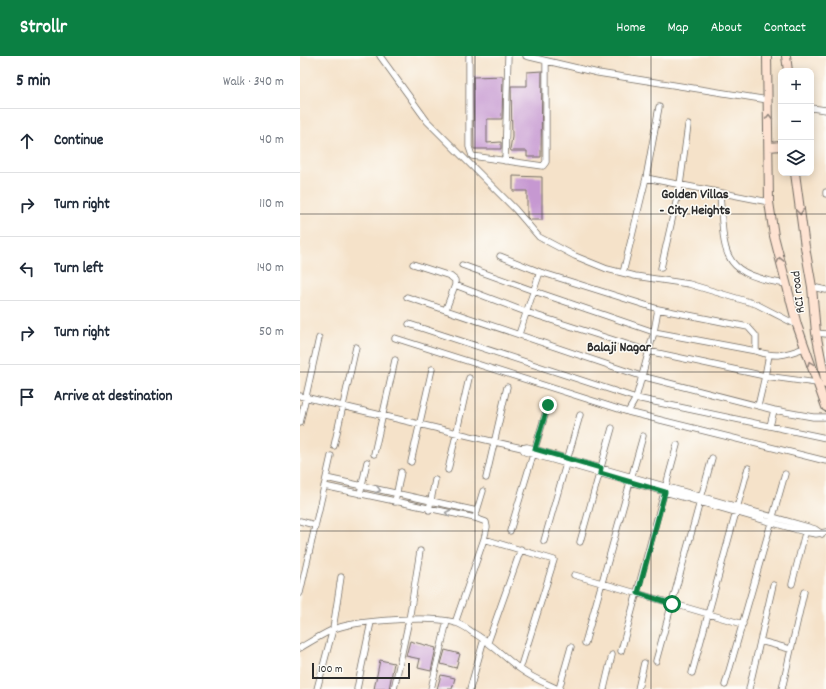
<!DOCTYPE html>
<meta charset="utf-8">
<style>
:root{--surface:#fff;--page:#f6f6f7;--text:#1f2937;--muted:#747a83;--line:#e0e1e3;--accent:#0b8043}
body{margin:0;font-family:Dekko,sans-serif;background:var(--page);color:var(--text)}
.controls{position:absolute;right:12px;top:12px;display:grid;overflow:hidden;border-radius:8px;box-shadow:0 2px 10px #0003}
.controls button{width:36px;height:36px;display:grid;place-items:center;padding:0;border:0;border-bottom:1px solid var(--line);background:var(--surface);color:var(--text);font:20px sans-serif}
.scale{position:absolute;left:12px;bottom:10px;width:98px;box-sizing:border-box;padding-left:4px;border:2px solid #2b2b2b;border-top:0;font-size:11px;line-height:14px;white-space:nowrap;color:#2b2b2b;-webkit-text-stroke:3px #fdfcf7;paint-order:stroke}
.stop{position:absolute;width:12px;height:12px;margin:-9px;border:3px solid #0b8043;border-radius:50%;background:#fff}
.stop.end{background:#0b8043;border-color:#fff;box-shadow:0 1px 4px #0008}
.list{margin:0;padding:0;list-style:none}
h2{display:flex;justify-content:space-between;align-items:center;height:52px;margin:0;padding:0 16px;font-size:17px}
h2 small{font-size:13px;font-weight:400;color:var(--muted)}
.list li{display:grid;grid-template-columns:26px 1fr auto;gap:12px;align-items:center;box-sizing:border-box;height:64px;padding:0 16px;border-top:1px solid var(--line)}
.list b{display:block;font-size:15px;white-space:nowrap}
.list em{font-size:13px;font-style:normal;color:var(--muted)}
.icon{flex:none;width:22px;height:22px;fill:none;stroke:currentColor;stroke-width:2;stroke-linecap:round;stroke-linejoin:round}
.map{position:relative;flex:none;width:526px;height:633px;overflow:hidden}
header{display:flex;align-items:center;gap:24px;box-sizing:border-box;height:56px;padding:0 20px;background:var(--accent);color:#fff}
header strong{font-size:19px}
nav{display:flex;gap:22px;margin-inline-start:auto;font-size:14px}
main{display:flex}
aside{flex:1;background:var(--surface)}
.map>svg:first-child{display:block}
</style>
<header>
<strong>Strollr</strong>
<nav><a>Home</a><a>Map</a><a>About</a><a>Contact</a></nav>
</header>
<main>
<aside>
<h2>5 min<small>Walk · 340 m</small></h2>
<ul class="list">
<li><svg class="icon" aria-label="ahead" viewBox="0 0 24 24"><path d="M12 20V5M6 11l6-6 6 6"/></svg><div><b>Continue</b></div><em>40 m</em></li>
<li><svg class="icon" aria-label="right" viewBox="0 0 24 24"><path d="M7 20v-9h11M14 6l5 5-5 5"/></svg><div><b>Turn right</b></div><em>110 m</em></li>
<li><svg class="icon" aria-label="left" viewBox="0 0 24 24"><path d="M17 20v-9H6M10 6l-5 5 5 5"/></svg><div><b>Turn left</b></div><em>140 m</em></li>
<li><svg class="icon" aria-label="right" viewBox="0 0 24 24"><path d="M7 20v-9h11M14 6l5 5-5 5"/></svg><div><b>Turn right</b></div><em>50 m</em></li>
<li><svg class="icon" aria-label="arrive" viewBox="0 0 24 24"><path d="M6 21V4h12l-3 4 3 4H6"/></svg><div><b>Arrive at destination</b></div></li>
</ul>
</aside>
<div class="map">
<svg width="526" height="633" viewBox="0 0 526 633">
<rect width="100%" height="100%" fill="#fdfcf7"/>
<filter id="ink" filterUnits="userSpaceOnUse"><feTurbulence type="fractalNoise" baseFrequency=".025" numOctaves="2"/><feDisplacementMap in="SourceGraphic" scale="8" xChannelSelector="R" yChannelSelector="G"/><feConvolveMatrix kernelMatrix="1 2 1 2 8 2 1 2 1" color-interpolation-filters="sRGB"/></filter>
<filter id="wash" filterUnits="userSpaceOnUse"><feTurbulence type="fractalNoise" baseFrequency=".012" numOctaves="4" result="noise"/><feDisplacementMap in="SourceGraphic" scale="16" xChannelSelector="R" yChannelSelector="G"/><feGaussianBlur stdDeviation="0.9" result="paint"/><feColorMatrix in="noise" values="0 0 0 0 0 0 0 0 0 0 0 0 0 0 0 0 0 1.4 0 .05"/><feComposite in="paint" operator="in"/></filter>
<g filter="url(#wash)">
<rect width="100%" height="100%" fill="#f5e2c9"/>
<g id="blocks">
<path fill="#c698d1" d="M242 15 241 101H227V95H211L210 93 212 81 211 30H227V16Z
M203 20 202 63H187V87L201 86V93H174L173 21Z
M213 120 242 121V164H230L227 161V135H213Z
M110 585 136 592 131 615 118 612 120 603 106 600Z
M145 594 160 598 156 612 141 608Z
M80 604 94 607 89 633H74Z
M141 619 155 622 152 633H137Z"/>
</g>
</g>
<g filter="url(#ink)">
<use href="#blocks" fill-opacity="0" stroke="#726b62" stroke-width="1"/>
<g fill="none" stroke-linecap="round" stroke-linejoin="round">
<g stroke="#726b62" stroke-width="7">
<path id="street" d="M80 0 127 65 215 153 239 181 275 200 307 213 335 220 389 228 456 248 497 269
M169 0V91L172 100 243 110 246 106V5
M226 0 298 17 468 44
M511 52 526 54
M205 105 208 0
M346 122 469 146
M526 136V138
M420 138C425 198 418 217 486 228
M200 200 240 216 358 253 448 271 456 280V295
M113 208 150 220 155 224V229L146 253
M162 209 234 235 354 276 456 295C475 302 486 299 504 292
M361 212 380 129 388 69
M323 217 346 122 359 51
M155 229 226 256 348 295 465 320 469 299
M512 231 526 234
M107 241 341 320 474 354 513 361H526
M109 268 336 342 526 382
M516 277 526 278
M219 278 240 216
M95 282 328 356 526 405
M0 340 195 386 222 392 227 391 515 473 522 478
M458 350 465 320 517 327
M328 356 336 342 354 276 358 253
M0 367 19 282
M470 370 474 354
M34 390 56 291
M222 392 225 396 505 476 516 478 526 476
M74 398 95 304
M111 406 132 313
M148 414 169 322
M26 422 177 455
M186 422 207 331
M24 430 175 462 186 466 187 471 184 483 155 567
M60 438 67 406
M95 446 101 416
M129 454 135 424
M176 458 183 435
M0 465 15 469
M210 475 248 349
M184 483 254 504 220 613
M244 485 280 359
M280 486 312 372
M274 519 443 568
M492 528 506 473
M0 537 31 400
M460 585 490 593
M188 586 221 493
M285 587 343 380
M0 592C10 586 21 579 32 574 53 564 130 560 153 566 160 568 167 572 172 576 190 586 204 601 220 613 232 622 245 627 258 633
M321 595 377 389
M356 605 412 402
M392 617 448 412
M425 629 485 418
M17 633 33 573 41 521
M57 633 71 566
M94 633 109 564 120 495
M131 633 147 565
M170 633 184 583
M259 633 271 591
M304 633 312 599
M338 633 344 607
M449 633 473 529
M482 633 504 536"/>
</g>
<g stroke="#726b62" stroke-width="10">
<path id="secondary" d="M467 0 469 146 474 180 497 269 526 351
M486 0 488 15
M469 91 481 90
M495 117 505 191 512 231 516 277 526 328"/>
</g>
<use href="#street" stroke="#fff" stroke-width="5.5"/>
<use href="#secondary" stroke="#fee3d2" stroke-width="8"/>
</g>
<defs><path id="oneway-chevron" d="M-2-3.5L2.5 0L-2 3.5" fill="none" stroke-width="1.6" stroke-linecap="round" stroke-linejoin="round"/></defs>
<g stroke="#94877e">
<use href="#oneway-chevron" transform="translate(469 61) rotate(-91)"/>
<use href="#oneway-chevron" transform="translate(500 156) rotate(83)"/>
<use href="#oneway-chevron" transform="translate(480 204) rotate(-104)"/>
<use href="#oneway-chevron" transform="translate(510 308) rotate(-110)"/>
</g>
<g stroke="#a0a0a0">
<use href="#oneway-chevron" transform="translate(78 434) rotate(14)"/>
<use href="#oneway-chevron" transform="translate(148 457) rotate(-169)"/>
</g>
</g>
<g fill="none" stroke-linecap="round" stroke-linejoin="round" filter="url(#ink)">
<path stroke="#0b8043" stroke-width="5" d="M248 349 235 393 301 412 300 417 365 436 338 537 372 548"/>
</g>
<path fill="none" stroke="#2b2b2b" stroke-width="1" stroke-opacity="0.55" d="M175 0V633M351 0V633M0 158H526M0 316H526M0 475H526"/>
<g text-anchor="middle" dominant-baseline="central" stroke-width="3" stroke-linejoin="round" paint-order="stroke">
<g font-size="13" fill="#2b2b2b" stroke="#fdfcf7">
<text transform="translate(499 236) rotate(-97)">RCI road</text>
</g>
<g font-size="14" font-weight="bold" fill="#2b2b2b" stroke="#fdfcf7">
<text x="395" y="139">Golden Villas<tspan x="395" dy="16">- City Heights</tspan></text>
<text x="319" y="292">Balaji Nagar</text>
</g>
</g>
</svg>
<div class="controls">
<button>+</button>
<button>−</button>
<button><svg class="icon" aria-label="layers" viewBox="0 0 24 24"><path d="M12 4l9 5-9 5-9-5zM3 14l9 5 9-5"/></svg></button>
</div>
<div class="scale">100 m</div>
<div class="stop" style="left:372px;top:548px"></div>
<div class="stop end" style="left:248px;top:349px"></div>
</div>
</main>
